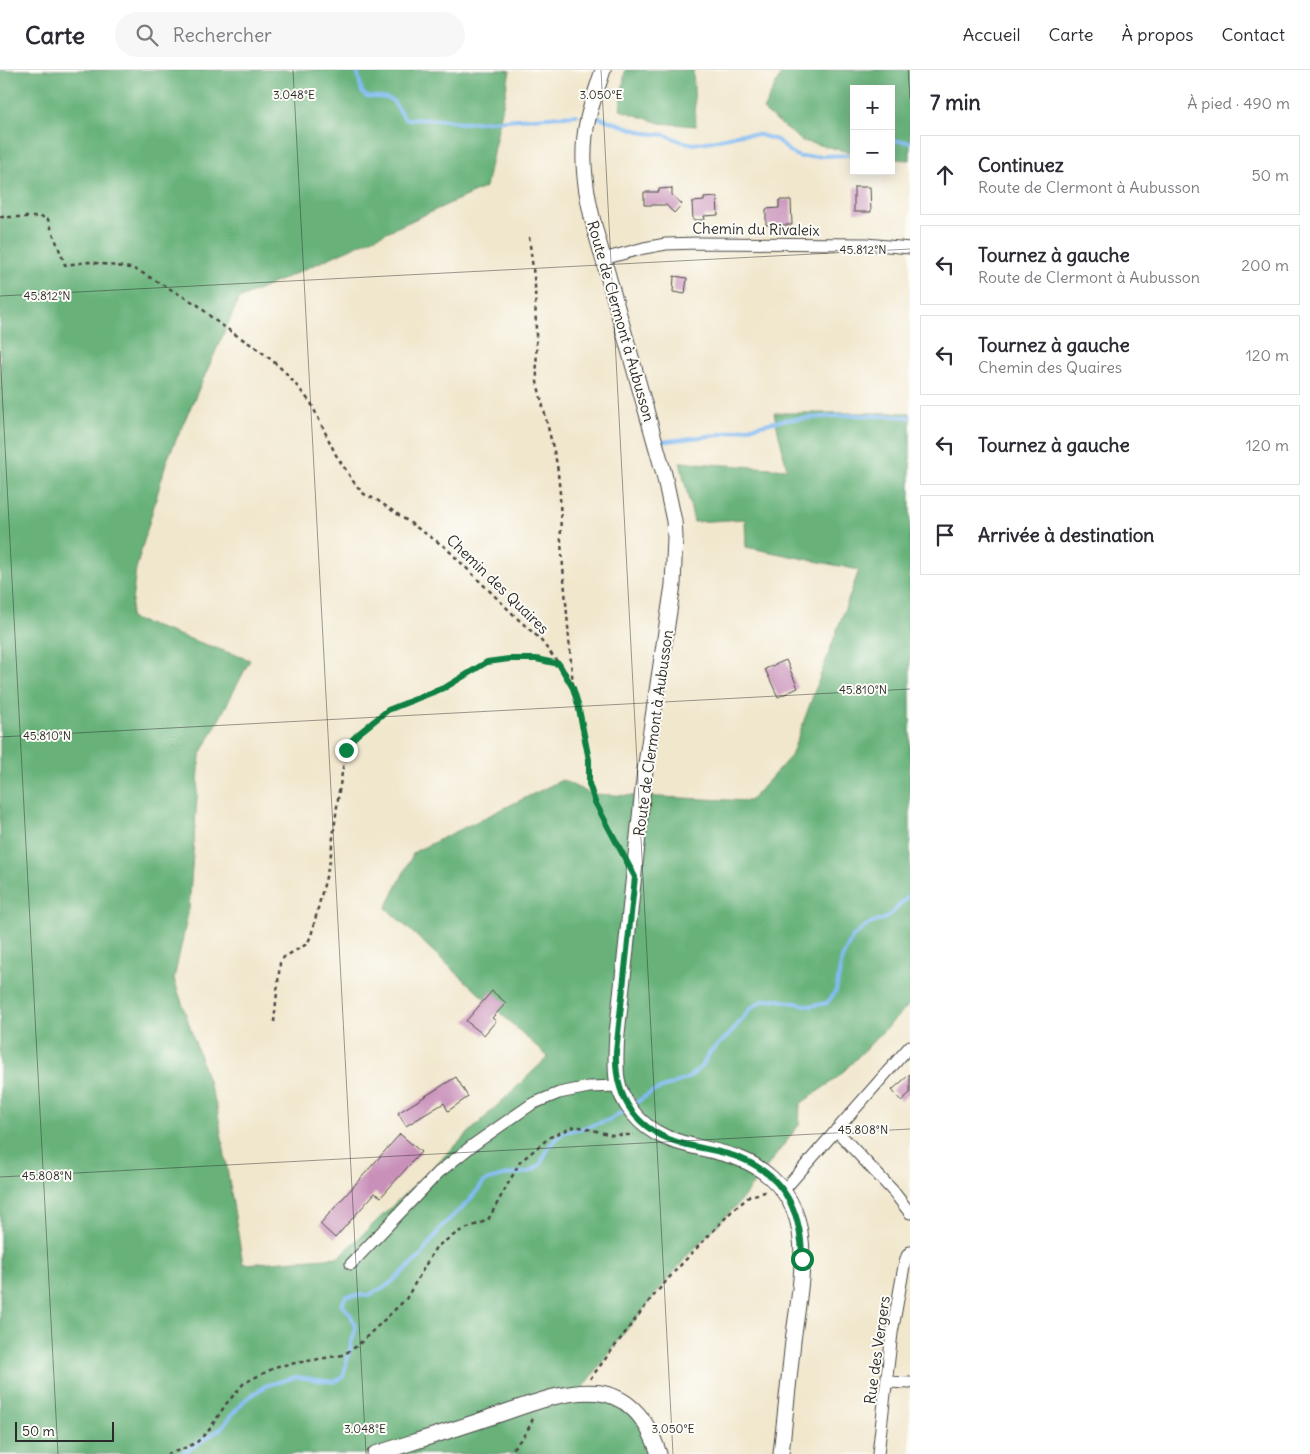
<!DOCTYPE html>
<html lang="fr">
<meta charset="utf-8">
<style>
:root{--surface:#fff;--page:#f7f7f7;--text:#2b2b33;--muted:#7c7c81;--line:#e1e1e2}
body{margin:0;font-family:Delius,sans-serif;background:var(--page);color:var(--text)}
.controls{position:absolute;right:15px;top:15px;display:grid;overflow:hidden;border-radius:0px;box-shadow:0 2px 12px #0003}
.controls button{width:45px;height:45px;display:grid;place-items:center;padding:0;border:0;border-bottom:1px solid var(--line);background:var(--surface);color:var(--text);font:25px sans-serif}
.scale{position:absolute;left:15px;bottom:12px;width:99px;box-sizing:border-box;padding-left:5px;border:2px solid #2b2b2b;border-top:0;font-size:14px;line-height:18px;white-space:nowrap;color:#2b2b2b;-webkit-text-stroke:4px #fdfcf7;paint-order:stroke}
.stop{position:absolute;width:15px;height:15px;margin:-11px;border:4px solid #0b8043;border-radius:50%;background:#fff}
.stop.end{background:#0b8043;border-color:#fff;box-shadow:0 1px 5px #0008}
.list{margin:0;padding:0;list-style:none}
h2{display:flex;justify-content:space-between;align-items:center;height:65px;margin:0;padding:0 20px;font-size:21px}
h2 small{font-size:16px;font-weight:400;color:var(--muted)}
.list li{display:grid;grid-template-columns:32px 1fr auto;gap:15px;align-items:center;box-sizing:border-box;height:80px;margin:0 10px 10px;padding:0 10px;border:1px solid var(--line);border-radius:0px}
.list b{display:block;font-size:19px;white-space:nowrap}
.list p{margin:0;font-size:16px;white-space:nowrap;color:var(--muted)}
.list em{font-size:16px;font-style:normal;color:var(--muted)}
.icon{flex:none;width:28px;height:28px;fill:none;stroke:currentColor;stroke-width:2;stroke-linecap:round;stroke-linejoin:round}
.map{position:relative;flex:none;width:910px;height:1384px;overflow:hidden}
header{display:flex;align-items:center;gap:30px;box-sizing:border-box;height:70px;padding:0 25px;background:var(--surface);border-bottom:1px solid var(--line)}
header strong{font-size:24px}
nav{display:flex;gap:28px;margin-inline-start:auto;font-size:18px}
.search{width:350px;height:45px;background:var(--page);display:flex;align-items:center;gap:12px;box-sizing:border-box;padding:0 18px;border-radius:28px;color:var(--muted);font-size:19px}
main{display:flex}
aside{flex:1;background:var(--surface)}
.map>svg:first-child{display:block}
</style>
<header>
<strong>Carte</strong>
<div class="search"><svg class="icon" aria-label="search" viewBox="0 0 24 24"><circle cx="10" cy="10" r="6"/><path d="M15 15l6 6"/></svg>Rechercher</div>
<nav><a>Accueil</a><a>Carte</a><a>À propos</a><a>Contact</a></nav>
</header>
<main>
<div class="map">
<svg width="910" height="1384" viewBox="0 0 910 1384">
<rect width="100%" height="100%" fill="#fdfcf7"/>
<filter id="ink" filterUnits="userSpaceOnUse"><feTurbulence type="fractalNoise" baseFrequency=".02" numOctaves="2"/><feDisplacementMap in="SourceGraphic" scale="10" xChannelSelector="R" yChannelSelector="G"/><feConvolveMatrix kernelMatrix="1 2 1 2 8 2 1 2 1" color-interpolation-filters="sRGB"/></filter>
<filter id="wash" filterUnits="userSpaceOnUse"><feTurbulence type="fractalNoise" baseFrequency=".0096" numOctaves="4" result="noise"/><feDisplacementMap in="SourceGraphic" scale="20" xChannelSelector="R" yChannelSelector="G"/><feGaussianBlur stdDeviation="1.12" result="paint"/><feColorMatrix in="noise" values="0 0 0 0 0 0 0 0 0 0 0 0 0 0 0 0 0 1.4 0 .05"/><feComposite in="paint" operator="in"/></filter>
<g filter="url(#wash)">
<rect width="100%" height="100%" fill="#f1e7cd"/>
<path fill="#68b27a" stroke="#4a6e52" d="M0 0H504L510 1 486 117 239 229 167 390 136 499 130 548 250 590 200 686 189 839 174 909 217 1038 243 1194 339 1187 548 987 386 838 414 782 562 710 591 724 750 731 791 686 859 500 746 477 745 449 694 452 680 392 787 399 774 343H910V934L837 1008 800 1034 799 1055 739 1133 688 1185 624 1263 580 1322 628 1334 659 1384H0Z
M625 0H693L696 56 660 53 620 40Z
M783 0H910V90L891 89V19H854V83L802 71 763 40Z"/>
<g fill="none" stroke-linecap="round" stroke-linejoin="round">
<path stroke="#83bbf3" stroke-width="4" d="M357 0 362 22 366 26 387 28 393 31 405 49 446 50 461 53 577 45
M598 47 645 63 666 65 680 71 694 74 712 71 741 64 760 65 777 70 790 82 800 87 849 85 854 83
M891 71H899L910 72
M660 372 717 365 783 350 850 345 910 347
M631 1036 652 1022 688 1008 702 996 710 982 730 964 750 939 762 931 774 929 811 936 827 933 836 921 842 888 852 868 865 856 888 847 910 825
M181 1384 219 1360 245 1330 265 1316 296 1307 334 1312 343 1307 352 1271 356 1258 351 1245 342 1235 346 1226 369 1225 388 1215 420 1187 442 1156 468 1132 485 1111 507 1105 529 1102 540 1095 550 1075 564 1062 577 1060 609 1050 625 1040"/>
</g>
<g id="blocks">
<path fill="#c991ba" d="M854 117H870L871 142H854Z
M672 118V125L682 134 674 143 666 135H644V122H659V119Z
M717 127 718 145 704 146 705 150H693L692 132 704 131V128Z
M779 130H791L792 155H766V139L779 138Z
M674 206 687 208 685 224 673 222Z
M786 590 798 618 778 627 765 599Z
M492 921 506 933 492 948 496 951 484 965 466 951Z
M910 1004V1023L901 1031 892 1020Z
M456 1007 468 1027 448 1041 444 1033 406 1056 398 1043Z
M400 1064 421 1082 381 1127 375 1123 335 1168 320 1154Z"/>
</g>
</g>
<g filter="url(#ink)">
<use href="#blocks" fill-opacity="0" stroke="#494743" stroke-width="1"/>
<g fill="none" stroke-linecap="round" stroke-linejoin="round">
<g stroke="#494743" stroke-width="13">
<path id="street" d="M603 189 644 178 666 174 698 173 866 174 910 178
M836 1060 893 1121 910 1143
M783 1121 910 976
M351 1194 438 1103 473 1075 503 1054 532 1034 559 1023 589 1017 619 1016
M887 1312 910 1313
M878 1384 892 1263 904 1196 907 1186 910 1182"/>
</g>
<g stroke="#494743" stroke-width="17">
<path id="secondary" d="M603 0C598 16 592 32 588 48 579 87 586 126 596 163L664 404 674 451 675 467 673 515 645 700 617 964C616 979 615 994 617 1009 619 1021 625 1033 633 1043 660 1077 700 1074 738 1088 763 1097 784 1116 794 1140 810 1179 798 1231 793 1271 789 1309 785 1346 781 1384
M375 1384C413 1372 450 1361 488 1348 556 1326 628 1289 659 1384"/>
</g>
<path stroke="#494743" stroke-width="2.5" stroke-dasharray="4 4" stroke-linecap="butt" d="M0 147H47L65 195 89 192 130 198 139 201 198 235 213 249 233 263 258 279 274 292 287 304 311 333 336 385 355 414 364 424 377 430 445 477 519 550 539 568 566 603 573 618 589 690V714L595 732 622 782
M529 167 535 215 537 312 557 394 560 423 561 473 573 616
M274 952 280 893 284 887 307 874 311 866 330 791 339 721 346 680 350 672 372 652 388 640 446 617 487 592 509 589H536L559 593
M590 1309 650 1230 675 1201 732 1141 750 1126 765 1122
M167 1384 180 1380 196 1373 209 1360 226 1334 244 1313 278 1296 343 1285 357 1276 406 1229 436 1177 460 1161 488 1150 520 1092 550 1067 576 1056 612 1065H634
M507 1384C517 1374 530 1361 533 1347"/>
<use href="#street" stroke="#fff" stroke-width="11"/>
<use href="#secondary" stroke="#fff" stroke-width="15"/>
</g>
</g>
<g fill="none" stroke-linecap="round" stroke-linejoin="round" filter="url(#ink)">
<path stroke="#0b8043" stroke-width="6" d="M346 680 350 672 358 664 388 640 446 617 487 592 509 589H536L559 594 573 618 578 634 589 690V714L595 732 635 807 616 982C614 1030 638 1062 684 1074 703 1079 722 1081 740 1088 785 1106 802 1143 802 1189"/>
</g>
<path fill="none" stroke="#2b2b2b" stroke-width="1" stroke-opacity="0.45" d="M293 0 366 1384M601 0 673 1384M908 0 910 29M0 226 910 179M0 281 58 1384M0 667 910 619M0 1107 910 1059"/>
<g text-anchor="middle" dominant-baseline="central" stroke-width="4" stroke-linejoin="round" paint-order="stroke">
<g font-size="15" fill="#2b2b2b" stroke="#fdfcf7">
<text transform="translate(756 159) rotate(1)">Chemin du Rivaleix</text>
<text transform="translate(621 251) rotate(74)">Route de Clermont à Aubusson</text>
<text transform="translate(498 514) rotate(44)">Chemin des Quaires</text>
<text transform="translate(653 663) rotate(-82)">Route de Clermont à Aubusson</text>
<text transform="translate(877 1280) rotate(-82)">Rue des Vergers</text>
</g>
</g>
<g font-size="12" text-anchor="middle" fill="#2b2b2b" stroke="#fdfcf7" stroke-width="4" stroke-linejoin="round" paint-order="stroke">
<text x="294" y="29">3.048°E</text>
<text x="601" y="29">3.050°E</text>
<text x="863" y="184">45.812°N</text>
<text x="47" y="230">45.812°N</text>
<text x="863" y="624">45.810°N</text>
<text x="47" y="670">45.810°N</text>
<text x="863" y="1064">45.808°N</text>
<text x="47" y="1110">45.808°N</text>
<text x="365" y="1363">3.048°E</text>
<text x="673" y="1363">3.050°E</text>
</g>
</svg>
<div class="controls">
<button>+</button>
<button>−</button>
</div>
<div class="scale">50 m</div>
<div class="stop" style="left:802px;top:1189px"></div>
<div class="stop end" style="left:346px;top:680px"></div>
</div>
<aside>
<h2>7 min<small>À pied · 490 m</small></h2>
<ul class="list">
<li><svg class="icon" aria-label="ahead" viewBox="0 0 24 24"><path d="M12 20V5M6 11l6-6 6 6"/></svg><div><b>Continuez</b><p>Route de Clermont à Aubusson</p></div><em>50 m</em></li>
<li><svg class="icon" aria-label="left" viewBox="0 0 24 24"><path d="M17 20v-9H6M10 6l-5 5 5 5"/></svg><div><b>Tournez à gauche</b><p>Route de Clermont à Aubusson</p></div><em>200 m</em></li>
<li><svg class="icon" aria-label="left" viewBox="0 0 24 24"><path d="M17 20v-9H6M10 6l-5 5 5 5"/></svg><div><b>Tournez à gauche</b><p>Chemin des Quaires</p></div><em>120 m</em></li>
<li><svg class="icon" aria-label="left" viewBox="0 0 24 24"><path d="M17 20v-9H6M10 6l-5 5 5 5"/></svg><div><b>Tournez à gauche</b></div><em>120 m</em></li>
<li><svg class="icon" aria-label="arrive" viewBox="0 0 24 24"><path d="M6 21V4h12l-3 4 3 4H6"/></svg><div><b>Arrivée à destination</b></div></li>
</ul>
</aside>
</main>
